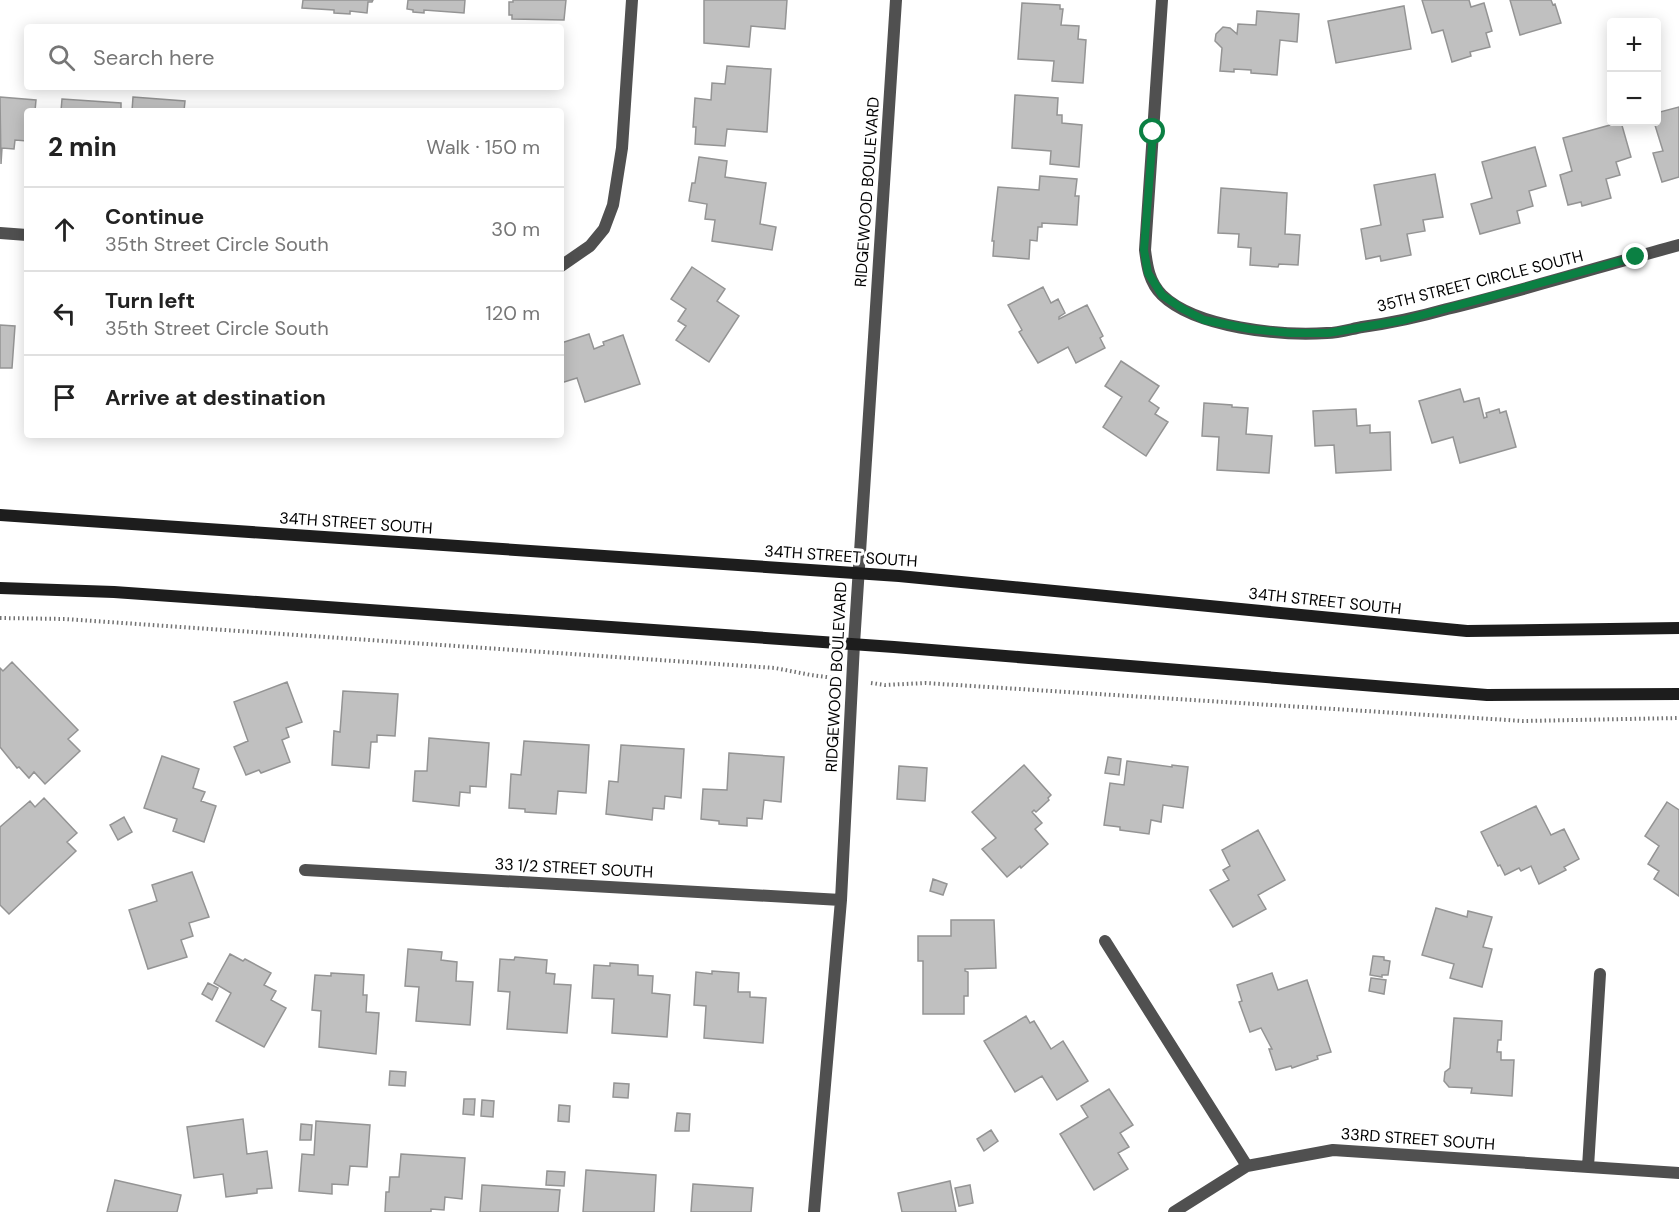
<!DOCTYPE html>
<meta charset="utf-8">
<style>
:root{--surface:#fff;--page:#f6f6f6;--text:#222;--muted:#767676;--line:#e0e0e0}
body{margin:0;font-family:"DM Sans",sans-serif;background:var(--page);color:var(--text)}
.controls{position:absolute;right:18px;top:18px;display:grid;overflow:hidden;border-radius:6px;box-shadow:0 3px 15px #0003}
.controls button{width:54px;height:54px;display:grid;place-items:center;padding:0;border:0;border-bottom:2px solid var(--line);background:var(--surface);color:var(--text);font:30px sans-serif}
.stop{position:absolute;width:18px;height:18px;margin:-14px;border:4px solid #0b8043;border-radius:50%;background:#fff}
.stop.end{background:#0b8043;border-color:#fff;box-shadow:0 2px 6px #0008}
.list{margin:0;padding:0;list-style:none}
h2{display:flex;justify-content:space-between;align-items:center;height:78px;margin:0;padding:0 24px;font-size:26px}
h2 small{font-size:20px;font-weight:400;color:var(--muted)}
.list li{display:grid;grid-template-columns:39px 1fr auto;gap:18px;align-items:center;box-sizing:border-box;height:84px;padding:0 24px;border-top:2px solid var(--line)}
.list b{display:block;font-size:22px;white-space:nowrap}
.list p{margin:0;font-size:20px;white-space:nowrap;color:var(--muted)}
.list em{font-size:20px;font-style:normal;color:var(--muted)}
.icon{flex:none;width:33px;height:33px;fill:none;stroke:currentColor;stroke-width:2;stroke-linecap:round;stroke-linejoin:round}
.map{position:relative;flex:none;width:1679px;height:1212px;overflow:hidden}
.search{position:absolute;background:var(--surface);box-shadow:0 3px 15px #0003;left:24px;top:24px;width:540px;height:66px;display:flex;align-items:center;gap:15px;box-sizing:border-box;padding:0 21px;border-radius:6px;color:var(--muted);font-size:22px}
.panel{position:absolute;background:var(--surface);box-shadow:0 3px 15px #0003;left:24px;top:108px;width:540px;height:330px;border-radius:6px}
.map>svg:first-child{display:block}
</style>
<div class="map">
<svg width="1679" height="1212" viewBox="0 0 1679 1212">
<rect width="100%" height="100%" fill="#fff"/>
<path fill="#c0c0c0" stroke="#949494" stroke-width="1.5" d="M303 0H373L372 2H368L367 13 350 11V14L334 13V10L302 8Z
M408 0H465L464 13 424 10V13L413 12V10L407 9Z
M513 0H566L564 20 512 19V15H509V2H513Z
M704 0H787L785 29 751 26 749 47 704 43Z
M1422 0H1469L1471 7 1484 3 1492 31 1486 33 1490 47 1470 52 1471 56 1452 62 1443 30 1432 33Z
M1510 0H1551L1553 5 1555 4 1561 23 1520 35Z
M1022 3 1060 5V9H1063L1061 25 1079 26 1078 39 1086 40 1083 83 1052 81 1054 61 1018 59Z
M1404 6 1411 49 1336 63 1328 21Z
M1257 11 1299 14 1297 42 1280 40 1277 75 1251 73V70L1234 69V72L1220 71 1222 48 1215 41 1216 34 1223 27 1230 28 1237 34 1238 24 1256 25Z
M727 66 771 69 767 132 727 129 725 146 695 144 696 127H693L695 98 711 100 712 83 725 84Z
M1015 95 1058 98 1057 115H1062V123L1082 125 1079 167 1050 164 1051 151 1012 148Z
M0 97 36 100 35 111H27V141L15 140 14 149 2 148 1 164Z
M133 97 185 101 184 111H132Z
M62 99 121 103V111H61Z
M1679 107V177L1662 182 1653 153 1663 151 1654 122H1656V113Z
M1621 122 1631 157 1616 162 1620 175 1606 179 1611 198 1582 206 1581 202 1568 205 1560 175 1572 171 1563 138Z
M1535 147 1546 186 1529 191 1533 206 1517 211 1520 223 1480 234 1471 204 1492 198 1482 162Z
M699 157 727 161 725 177 766 183 760 224 776 227 772 250 712 241 715 220 705 219 707 204 689 201 692 183H695Z
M1435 174 1443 217 1423 220 1425 231 1407 234 1411 255 1381 261 1380 256 1366 259 1361 229 1381 225 1374 185Z
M1040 176 1077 179 1075 196H1079L1077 225 1042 223V227H1038L1037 241 1030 240 1029 259 993 256 994 241H992L998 187 1039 190Z
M1221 188 1287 193 1285 234 1300 235 1298 265 1279 264 1278 267 1250 265 1251 248 1238 247 1239 234 1218 233Z
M692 267 725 289 717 301 739 316 709 362 676 340 686 326 678 321 686 309 671 299Z
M1043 287 1051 303 1058 299 1065 313 1059 317V319L1087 305 1103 336 1100 338 1105 348 1076 363 1068 347 1038 363 1019 332 1022 330 1008 305Z
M0 325 15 326 12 368H0Z
M589 334 594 349 604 345 603 342 623 335 640 384 585 402 577 378 561 383V343Z
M1121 361 1159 386 1149 401 1159 408 1155 414 1168 422 1146 456 1103 427 1122 397 1105 386Z
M1460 389 1464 402 1479 398 1484 418 1487 417 1486 413 1499 409 1500 413 1506 411 1516 447 1460 463 1453 437 1432 443 1419 401Z
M1204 403 1232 405V407L1248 408 1246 434 1272 436 1269 473 1217 470 1219 437 1202 436Z
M1356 409 1357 426 1370 425V433L1390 432 1391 470 1336 473 1334 445 1315 446 1313 411Z
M12 662 78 730 68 739 80 751 45 784 34 772 29 778 19 767 17 768 0 747V668L3 671Z
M287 682 302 722 286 728 289 737 282 740 290 762 261 773 259 770 246 775 234 747 248 741 234 702Z
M343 691 398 694 395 736 377 735V742H371L369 768 332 765 334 731 340 732Z
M429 738 489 743 486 787 470 786V793L460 792 459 806 413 801 415 771H427Z
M524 741 589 745 586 793 558 791 556 814 525 812V809L509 808 511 774 521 775Z
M621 745 684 749 681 798 665 796 664 809 653 808 652 820 606 814 609 781 618 782Z
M729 753 784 757 781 802 764 800 762 819 747 818V826L719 824V821L701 819 703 789 727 790Z
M162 756 199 769 193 788 205 792 201 801 216 806 204 842 173 831 177 819 144 808Z
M1108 757 1121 759 1119 775 1105 773Z
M1127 761 1172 767V765L1188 767 1183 808 1163 805 1161 822 1151 820 1149 834 1120 830V827L1104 825 1110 783 1124 785Z
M1024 765 1051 795 1048 798 1049 800 1036 812 1034 810 1032 812 1042 823 1035 829 1048 844 1021 868 1020 866 1007 877 982 849 996 838 972 812Z
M899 766 927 768 925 801 897 799Z
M44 798 77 833 67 842 76 851 9 914 0 905V827L30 801 35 807Z
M1667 802 1679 810V896L1654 879 1659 871 1648 864 1659 846 1645 836Z
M1536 806 1551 835 1564 829 1579 859 1564 867 1566 870 1539 884 1531 866 1521 871 1519 868 1505 875 1500 865 1498 866 1481 832Z
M124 817 132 832 118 840 110 825Z
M1258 830 1285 880 1258 895 1266 909 1233 927 1210 890 1229 880 1223 870 1230 866 1222 850Z
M192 872 209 917 189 923 193 936 181 940 187 957 148 969 129 910 157 901 152 885Z
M933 879 947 884 943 895 930 891Z
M1436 908 1467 917 1468 911 1492 917 1483 947 1492 949 1482 987 1450 978 1454 964 1422 955Z
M951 920H994L996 968 965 969V971L968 972V996H964V1014H923V961H918V936H951Z
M408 949 442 952 441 960 457 962 456 981 473 982 470 1025 416 1021 419 987 405 986Z
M230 954 243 961 245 959 271 973 264 985 276 991 271 1000 286 1008 264 1047 216 1021 231 993 214 983Z
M1373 956 1384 957V960L1390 961 1388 975H1382V977L1370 975Z
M515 957 547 960 546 973 555 974 554 984 571 985 567 1033 507 1029 510 992 498 991 500 959 514 960Z
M610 963 638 965V975L653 976 652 993 670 995 667 1037 612 1033 614 999 592 998 594 965 610 966Z
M712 971 739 973 738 992H750V997L766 998 763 1043 704 1038 706 1006 694 1005 696 972 712 974Z
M331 973 364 975 363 995H367L366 1012 379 1013 376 1054 319 1047 321 1011 312 1010 315 975 331 976Z
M1272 973 1278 990 1307 980 1331 1052 1317 1056 1318 1059 1292 1068 1291 1066 1276 1070 1269 1049H1272L1261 1028 1250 1032 1239 1002 1242 1001 1237 985Z
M1371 978 1386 980 1384 994 1369 991Z
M208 983 218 988 212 1000 202 994Z
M1026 1016 1030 1023 1034 1021 1051 1049 1063 1041 1088 1081 1057 1100 1042 1076 1015 1092 984 1041Z
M1454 1018 1502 1021 1501 1040H1498L1497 1052H1501V1060H1514L1512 1096 1471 1093 1472 1088 1449 1087 1444 1081 1445 1072 1450 1068Z
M390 1071 406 1072 405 1086 389 1085Z
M614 1083 629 1084 628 1098 613 1097Z
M1109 1089 1133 1125 1120 1133 1129 1147 1118 1153 1128 1169 1094 1190 1060 1134 1088 1117 1081 1106Z
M464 1099H475L474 1115 463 1114Z
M482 1100 494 1101 493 1117 481 1116Z
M559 1105 570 1106 569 1122 558 1121Z
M677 1113 690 1114 689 1131H675Z
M243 1119 247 1154 267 1151 272 1188 257 1189V1193L226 1197 223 1174 194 1178 187 1127Z
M316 1121 370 1125 367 1167 350 1166 348 1185 332 1184V1194L299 1191 302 1154 314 1155Z
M301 1124 312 1125 311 1140H300Z
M991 1130 998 1141 984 1151 977 1139Z
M401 1154 465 1158 462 1199 445 1197 444 1210 431 1209V1212H385L386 1192H389L390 1177H399Z
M586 1170 656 1175 654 1212H583Z
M547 1171 565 1172 564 1186 546 1185Z
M115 1180 181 1195 177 1212H107Z
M950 1181 956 1212H902L898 1193Z
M693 1184 753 1188 751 1212H691Z
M482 1185 560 1190 558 1212H480Z
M970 1185 973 1203 959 1206 955 1188Z"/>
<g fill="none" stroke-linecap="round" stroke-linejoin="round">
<path stroke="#727272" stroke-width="4" stroke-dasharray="1.5 3" stroke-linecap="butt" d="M0 618 65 619 775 668 811 675 834 678
M871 683 885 685 925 683 1523 721 1679 718"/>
<path stroke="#505050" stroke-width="12" d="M1162 0 1145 250C1147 266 1149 282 1162 295 1196 328 1281 336 1327 333 1339 333 1351 329 1362 327 1391 323 1419 317 1447 309 1525 290 1602 266 1679 245
M0 233 27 235
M561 266 590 246 604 229 613 205 622 148 632 0
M305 870 841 900
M1105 941 1247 1166
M1588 1167 1600 974
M814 1212 841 900 854 644 896 0
M1174 1212 1247 1166 1333 1150 1679 1173"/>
<path stroke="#1d1d1d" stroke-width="12" d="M0 515 899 576 1467 631 1679 628
M0 588 114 592 894 647 1487 695 1679 694"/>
</g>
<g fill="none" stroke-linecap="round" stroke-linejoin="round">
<path stroke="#0b8043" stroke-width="8" d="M1153 132 1144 250 1148 273 1162 295 1181 308 1204 320 1250 329 1291 333H1328L1404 320 1636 257"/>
</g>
<g text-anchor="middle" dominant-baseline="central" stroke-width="6" stroke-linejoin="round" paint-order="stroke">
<g font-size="16" fill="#000" stroke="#fff">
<text transform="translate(867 192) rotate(-86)">RIDGEWOOD BOULEVARD</text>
<text transform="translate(1480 281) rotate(-14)">35TH STREET CIRCLE SOUTH</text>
<text transform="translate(356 523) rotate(4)">34TH STREET SOUTH</text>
<text transform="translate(841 556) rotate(4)">34TH STREET SOUTH</text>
<text transform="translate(1325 601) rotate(6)">34TH STREET SOUTH</text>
<text transform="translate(836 677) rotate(-87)">RIDGEWOOD BOULEVARD</text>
<text transform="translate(574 868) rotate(3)">33 1/2 STREET SOUTH</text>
<text transform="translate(1418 1139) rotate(4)">33RD STREET SOUTH</text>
</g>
</g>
</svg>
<div class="controls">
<button>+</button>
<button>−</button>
</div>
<div class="stop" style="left:1153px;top:132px"></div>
<div class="stop end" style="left:1636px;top:257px"></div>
<div class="search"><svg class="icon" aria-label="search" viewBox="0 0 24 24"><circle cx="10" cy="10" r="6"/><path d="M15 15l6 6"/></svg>Search here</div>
<section class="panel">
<h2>2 min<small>Walk · 150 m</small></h2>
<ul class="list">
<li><svg class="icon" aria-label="ahead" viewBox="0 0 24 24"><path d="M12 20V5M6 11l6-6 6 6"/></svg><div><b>Continue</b><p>35th Street Circle South</p></div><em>30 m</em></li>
<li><svg class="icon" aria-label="left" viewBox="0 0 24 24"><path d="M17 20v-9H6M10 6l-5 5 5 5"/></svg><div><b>Turn left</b><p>35th Street Circle South</p></div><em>120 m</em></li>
<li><svg class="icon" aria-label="arrive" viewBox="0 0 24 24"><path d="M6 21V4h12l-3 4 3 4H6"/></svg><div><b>Arrive at destination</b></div></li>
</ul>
</section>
</div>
